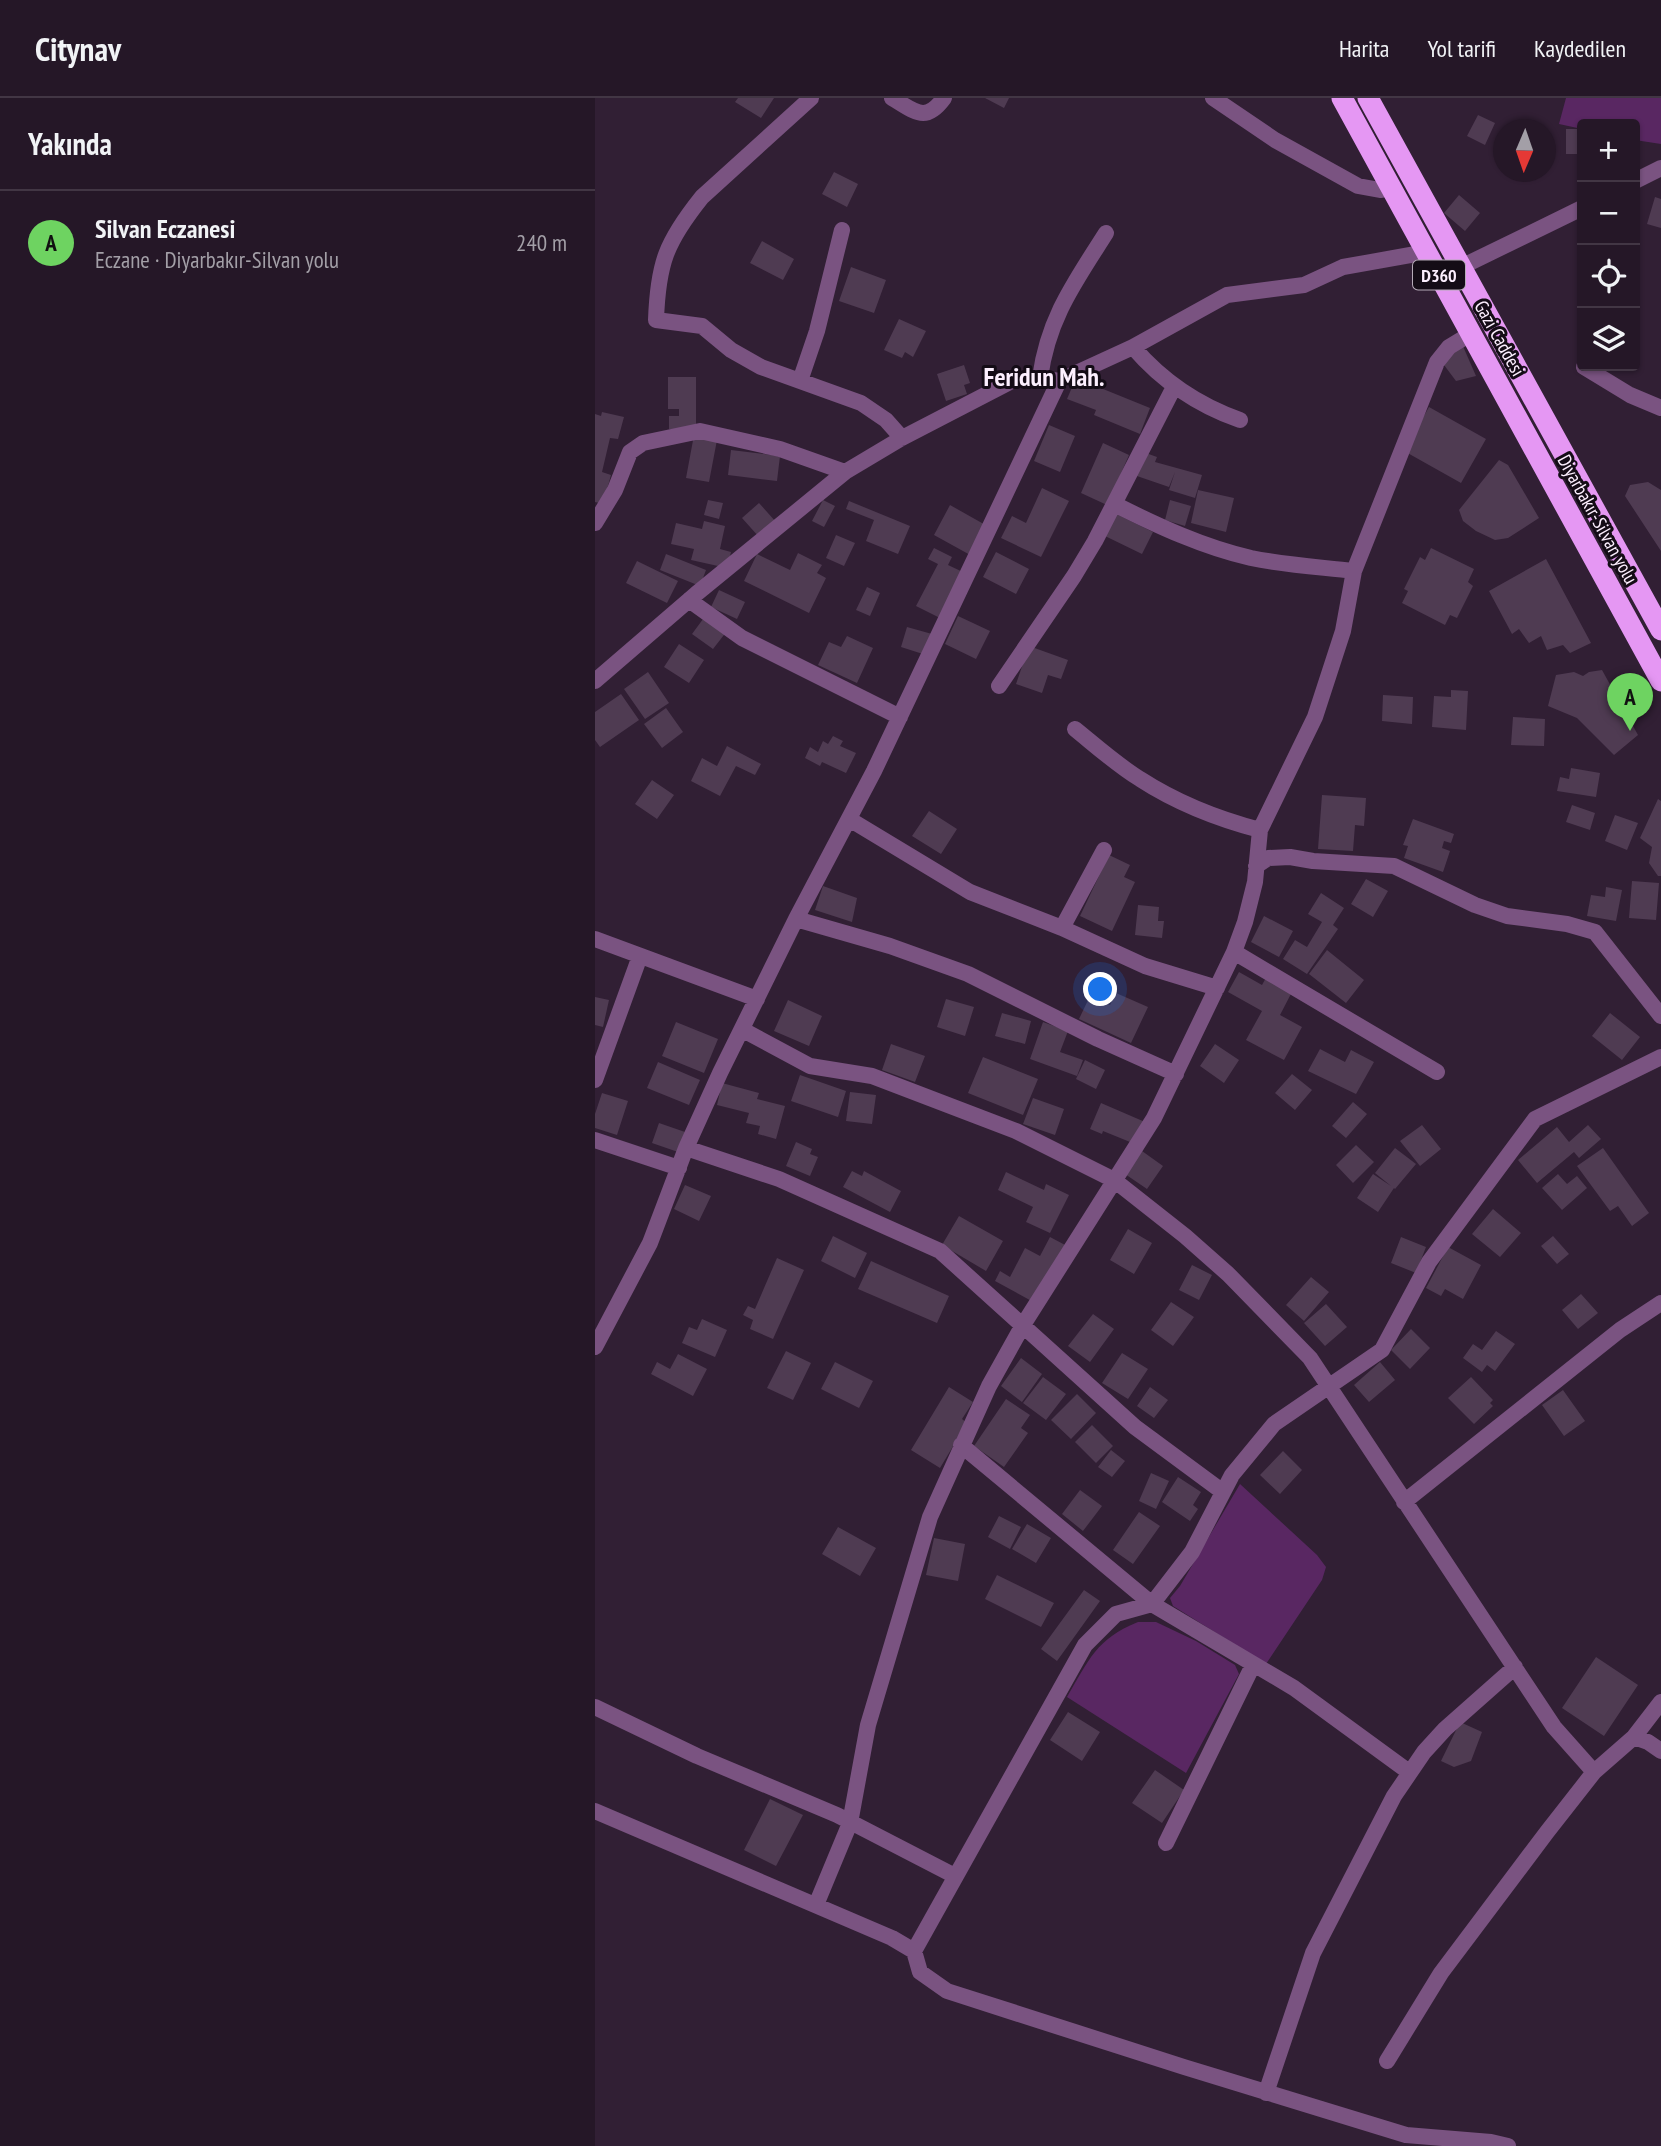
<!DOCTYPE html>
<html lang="tr">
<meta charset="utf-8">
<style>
:root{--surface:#251727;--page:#312433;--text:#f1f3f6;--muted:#a39fa7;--line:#423644;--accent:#6ed361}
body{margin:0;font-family:"PT Sans Narrow",sans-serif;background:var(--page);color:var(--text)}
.controls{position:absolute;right:21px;top:21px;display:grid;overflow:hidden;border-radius:7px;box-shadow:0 2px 5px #0004}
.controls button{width:63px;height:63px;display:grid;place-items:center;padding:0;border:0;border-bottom:2px solid var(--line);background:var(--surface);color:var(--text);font:35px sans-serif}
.compass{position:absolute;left:898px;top:21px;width:63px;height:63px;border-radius:50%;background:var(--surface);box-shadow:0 2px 5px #0004;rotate:182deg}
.you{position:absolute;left:506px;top:892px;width:24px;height:24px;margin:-18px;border:5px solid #fff;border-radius:50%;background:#1a73e8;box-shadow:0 0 0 10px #1a73e833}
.badge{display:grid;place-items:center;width:46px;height:46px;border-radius:50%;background:var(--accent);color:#111;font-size:23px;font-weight:700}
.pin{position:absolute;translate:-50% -58px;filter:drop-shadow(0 2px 4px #0008)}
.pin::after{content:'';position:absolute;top:37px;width:24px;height:21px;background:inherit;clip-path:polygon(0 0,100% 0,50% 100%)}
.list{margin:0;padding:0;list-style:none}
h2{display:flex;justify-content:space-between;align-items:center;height:91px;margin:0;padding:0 28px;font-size:30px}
h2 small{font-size:23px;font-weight:400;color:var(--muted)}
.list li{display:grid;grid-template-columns:46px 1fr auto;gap:21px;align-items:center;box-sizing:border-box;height:105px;padding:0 28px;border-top:2px solid var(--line)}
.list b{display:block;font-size:26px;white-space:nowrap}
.list p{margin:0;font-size:23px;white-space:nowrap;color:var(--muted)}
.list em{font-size:23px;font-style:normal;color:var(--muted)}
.icon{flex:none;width:38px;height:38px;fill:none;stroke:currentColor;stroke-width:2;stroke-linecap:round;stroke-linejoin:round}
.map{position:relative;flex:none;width:1066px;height:2048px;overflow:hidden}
header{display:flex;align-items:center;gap:42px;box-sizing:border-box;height:98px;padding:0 35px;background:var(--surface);border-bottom:2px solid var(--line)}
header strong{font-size:33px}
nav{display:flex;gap:38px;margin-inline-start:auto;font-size:24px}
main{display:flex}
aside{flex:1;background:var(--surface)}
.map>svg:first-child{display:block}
</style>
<header>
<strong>Citynav</strong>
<nav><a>Harita</a><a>Yol tarifi</a><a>Kaydedilen</a></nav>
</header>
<main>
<aside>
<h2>Yakında<small></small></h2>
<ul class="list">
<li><span class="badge">A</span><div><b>Silvan Eczanesi</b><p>Eczane · Diyarbakır-Silvan yolu</p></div><em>240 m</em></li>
</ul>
</aside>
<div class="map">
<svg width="1066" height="2048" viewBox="0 0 1066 2048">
<rect width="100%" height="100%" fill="#311f34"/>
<path fill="#592762" d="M971 0H1066V46L1040 42V26H987V31L964 26Z
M645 1386 722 1457 731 1469 727 1482 671 1566 578 1508 575 1500 585 1488Z
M543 1524H561L601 1543 640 1567 644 1576 591 1675 472 1599C494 1562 501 1541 543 1524Z"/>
<path fill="#4f3b52" d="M143 0H179L166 20 140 4Z
M390 0H414L409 10Z
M883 17 900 25 890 47 872 38Z
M971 31H987V56H971Z
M239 74 263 86 252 109 227 96Z
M864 97 885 115 870 133 849 115Z
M1060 99 1066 101V130L1052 126Z
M167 143 199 161 188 182 155 165Z
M256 169 291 182 279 215 244 203Z
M304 221 331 233 318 259 310 254 307 260 289 252Z
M867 246 881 278 861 283 849 267 851 255Z
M369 267 375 285 369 287 372 296 351 303 342 276Z
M73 279H101V331H74V318H84V311H73Z
M481 280 555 310 545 336 499 317 501 312 472 301Z
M834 309 891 341 866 385 809 353Z
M7 314 29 319 23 341 15 340 7 374 16 377 8 406 0 404V316L6 318Z
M454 327 480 338 465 374 439 363Z
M99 337 122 342 114 384 91 380Z
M508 345 534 357 512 407 486 395Z
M136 352 185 358 182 383 133 377Z
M548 354 562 359 560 364 607 377 600 400 574 392 580 374 574 389 539 377Z
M904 362 913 367 944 420 913 440 900 442 881 433 868 423 864 412Z
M1053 384 1066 392V453L1030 398 1035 387Z
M447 390 474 403 446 459 406 440 417 418 431 425Z
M603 392 639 400 631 434 596 425Z
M113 402 128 405 124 421 109 417Z
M228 402 240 408 229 429 217 423Z
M575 402 596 408 590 428 570 422Z
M254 403 315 428 303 456 271 443 279 422 251 411Z
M164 405 181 424 164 439 147 420Z
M355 407 394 429 377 458 339 437Z
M521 416 558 434 547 456 510 438Z
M109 423 130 428 125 451 136 454 132 470 96 462 99 451 76 446 81 425 107 431Z
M241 437 260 445 249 468 231 460Z
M339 450 357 459 353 467 370 475 347 521 321 508 343 466 333 461Z
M836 450 879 471 873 484 878 488 862 520 855 517 850 527 807 505 813 493 809 491 825 459 830 462Z
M401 454 434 471 421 496 388 479Z
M203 455 227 467 222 475 231 480 214 515 149 483 162 456 195 472Z
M71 456 111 472 105 488 65 472Z
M951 461 996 545 975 555 968 547 952 552 946 538 934 545 924 531 917 536 894 493Z
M42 463 83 483 72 505 31 485Z
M272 489 285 495 275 518 261 512Z
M124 492 150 504 142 521 116 509Z
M111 517 132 533 118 551 97 536Z
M363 518 395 533 381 561 350 546Z
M312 529 337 536 331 557 306 549Z
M252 538 278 550 262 585 223 567 234 544 246 549Z
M84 546 109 562 94 585 69 569Z
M434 548 473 562 466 581 453 577 447 595 421 586Z
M1007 572 1043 637 1019 657 982 620 953 608 961 577 979 574 988 578 994 574Z
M53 574 74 605 50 621 29 591Z
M856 592 873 593 871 632 837 629 839 598 856 599Z
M26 596 44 622 5 649 0 642V614Z
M788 597 818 599 817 626 787 623Z
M71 610 88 634 67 650 49 626Z
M918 619 950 621 949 648 916 647Z
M238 638 248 643 245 648 261 655 251 675 227 664 225 668 210 660 215 649 223 654 228 643 233 646Z
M132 648 166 666 160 677 141 668 125 698 96 683 107 660 122 668Z
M976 670 1005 675 1001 699 962 693 965 679 974 681Z
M57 682 79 697 62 721 40 706Z
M727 697 771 700 769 728 760 727 758 753 723 751Z
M1063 701 1066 703V778H1063L1054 765 1057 749 1045 740Z
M977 707 1000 715 995 732 971 724Z
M334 713 362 731 346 756 317 738Z
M1020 717 1043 725 1032 752 1010 743Z
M818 721 859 736 856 745 849 743 847 750 855 753 848 774 809 760 813 748 808 747Z
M514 757 535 767 529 779 540 784 517 833 485 818Z
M771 781 793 793 778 819 756 806Z
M1037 783 1064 785 1061 822 1034 820Z
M228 788 262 800 257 824 220 812Z
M1011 789 1027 792 1021 823 992 818 996 797 1010 799Z
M726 795 749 810 738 827 743 831 712 876 688 861 700 842 712 849 727 824 713 816Z
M543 807 564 809 563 823H569L567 840 540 837Z
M669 818 698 833 684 859 656 844Z
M732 852 769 882 751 905 714 876Z
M644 874 667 887 672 878 698 892 685 917 707 929 689 962 651 942 667 913 633 894Z
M521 895 553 909 536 945 484 921 495 898 515 907Z
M0 899 14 902 8 929 0 927Z
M351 901 379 909 370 938 342 929Z
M193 902 227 918 214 948 179 933Z
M407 915 436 923 430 946 400 938Z
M1015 915 1045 939 1027 962 997 938Z
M81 924 123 941 109 975 67 958Z
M448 924 473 933 465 954 488 962 482 978 435 961Z
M296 946 330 958 320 984 287 972Z
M620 946 644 962 629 985 605 968Z
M725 951 750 964 756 952 779 964 761 996 713 973Z
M388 959 443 981 428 1017 373 995Z
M490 962 510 972 501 991 481 981Z
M63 964 105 982 94 1007 52 990Z
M697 976 717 992 700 1012 680 995Z
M205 977 251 993 243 1019 196 1003Z
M127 985 164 995 162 1001 190 1008 181 1041 163 1036 165 1028 151 1025 154 1015 122 1007Z
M255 994 281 997 277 1026 251 1023Z
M7 995 33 1003 22 1037 0 1030V1016Z
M438 1000 469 1011 460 1037 428 1026Z
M758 1004 772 1016 751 1040 737 1028Z
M506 1005 550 1024 540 1046 508 1033 507 1036 495 1031Z
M64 1025 90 1034 83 1054 57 1045Z
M827 1027 846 1051 825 1068 805 1043Z
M993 1027 1006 1041 984 1060 979 1054 942 1085 923 1062 962 1029 974 1044Z
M201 1044 217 1051 215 1056 223 1059 215 1078 191 1068Z
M761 1047 779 1064 758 1085 741 1067Z
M800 1050 821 1066 800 1091 799 1090 783 1114 762 1100 778 1076 796 1088 780 1075Z
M1008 1050 1054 1115 1037 1128 1023 1108 1015 1113 982 1068Z
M547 1053 568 1068 552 1091 530 1076Z
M257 1073 267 1078 269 1073 306 1093 295 1114 248 1089Z
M411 1074 449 1092 451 1086 474 1097 455 1135 431 1124 438 1109 403 1092Z
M963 1076 972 1086 982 1078 992 1090 967 1112 947 1090Z
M90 1087 116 1098 104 1123 79 1111Z
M898 1111 926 1135 905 1159 877 1136Z
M364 1118 408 1143 391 1173 347 1147Z
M533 1131 557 1145 539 1176 515 1162Z
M238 1138 272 1155 260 1180 226 1163Z
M958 1138 974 1156 962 1166 946 1148Z
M455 1139 472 1148 442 1206 400 1183 405 1173 415 1179 430 1150 445 1158Z
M806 1139 831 1149 821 1175 796 1165Z
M853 1149 886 1167 868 1201 850 1191 846 1198 831 1190Z
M182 1160 209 1172 178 1241 155 1231 158 1222 148 1217 153 1208 160 1211Z
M276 1163 354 1198 342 1225 263 1191Z
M597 1167 617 1177 604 1202 584 1192Z
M716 1179 734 1194 709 1223 691 1207Z
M986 1196 1003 1215 983 1231 967 1212Z
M576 1204 599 1219 578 1248 556 1232Z
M731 1206 752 1229 730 1248 709 1225Z
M498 1216 519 1231 495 1264 473 1248Z
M107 1221 132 1232 120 1259 87 1245 94 1229 102 1232Z
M816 1231 835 1250 815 1271 796 1252Z
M901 1233 920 1246 900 1273 892 1267 887 1274 868 1260 878 1246 887 1252Z
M191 1253 216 1265 198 1302 172 1290Z
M527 1255 553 1271 533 1301 507 1285Z
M83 1256 112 1271 98 1298 56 1276 62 1264 75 1271Z
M426 1260 447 1276 427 1304 406 1288Z
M240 1264 278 1283 264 1310 226 1291Z
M785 1264 800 1282 774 1304 759 1287Z
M448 1279 471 1296 451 1322 428 1305Z
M876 1279 898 1302 895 1305 898 1308 879 1326 853 1300Z
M354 1289 378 1304 367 1321 372 1325 345 1370 316 1352Z
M555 1289 573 1302 559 1320 542 1308Z
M968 1292 990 1323 969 1338 947 1307Z
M482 1296 501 1315 476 1341 456 1322Z
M411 1301 435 1317 426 1330 433 1335 409 1369 379 1348Z
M497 1327 518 1348 501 1365 480 1344Z
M516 1352 530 1363 517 1379 503 1369Z
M688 1353 707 1372 685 1396 665 1377Z
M556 1375 574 1383 561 1411 544 1403Z
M583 1379 606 1394 598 1407 603 1411 595 1423 567 1404Z
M485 1392 507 1408 488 1433 467 1416Z
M544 1414 565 1428 538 1466 518 1452Z
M404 1418 426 1429 415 1451 393 1439Z
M432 1426 456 1440 441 1465 417 1451Z
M243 1429 281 1450 265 1478 227 1456Z
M339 1440 370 1446 363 1483 331 1477Z
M402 1477 459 1505 446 1529 390 1501Z
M489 1492 505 1503 462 1563 446 1551Z
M1001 1559 1043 1587 1009 1638 967 1610Z
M473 1614 505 1634 487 1663 455 1642Z
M865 1624 887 1634 876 1663 859 1669 846 1663Z
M560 1672 589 1692 567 1725 537 1705Z
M175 1701 208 1717 181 1768 149 1752Z"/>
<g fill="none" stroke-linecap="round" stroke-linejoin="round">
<path stroke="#7a5381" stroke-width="16" d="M216 0 107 99C71 144 63 165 61 222L107 228 136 252 166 269 266 305 291 322 307 340
M297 0C320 13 330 26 349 0
M618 0 680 42 763 88 785 92 797 90
M1040 83 1066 70
M866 169 987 110
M538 249C568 284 602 307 645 322
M989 269 1035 297 1066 310
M445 280C453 220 480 184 511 135
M205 283 222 233 247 132
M519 406C563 428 608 449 656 460 690 467 725 469 759 473
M0 425 20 392 35 354 48 345 105 333 185 351 250 374
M94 502 147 540 305 619
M0 583 101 496 250 374 307 340 417 283 445 280 464 283
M404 588 479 478 500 443 579 289
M480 631C501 648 522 667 545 681 582 705 623 721 665 732
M254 721 375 794 467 830 550 868 622 890
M661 768 673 760 695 759 718 763 799 768 880 807 912 818 972 826 1000 834 1066 918
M201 821 295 848 373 876 503 941 581 976
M467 830 509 752
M0 841 162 901
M639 854 842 974
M148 932 215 968 277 978 421 1033 519 1082 590 1138 633 1176 715 1260 959 1629 999 1674
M0 982 45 858
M0 1042 84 1070
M91 1050 184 1081 345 1153 540 1329 628 1394
M0 1249 55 1145 91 1050 125 975 201 821 279 673 464 283 538 249 632 197 709 187 748 169 832 154
M366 1347 557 1506 699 1590 814 1674
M809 1404 1025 1232 1066 1205
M0 1609 102 1658 242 1717 360 1778
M1039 1639 1053 1644 1066 1653
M0 1713 297 1840 319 1853 325 1874 352 1893 589 1969 811 2037 896 2044 913 2048
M571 1745 658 1567
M221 1807 255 1725 273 1627 335 1419 394 1288 428 1227 559 1020 639 854 650 824 660 784 665 732 720 619 748 533 759 473 842 264 854 249 877 235
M319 1853 490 1547 521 1516 557 1506 597 1454 637 1377 679 1326 787 1252 834 1164 940 1021 1066 959
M792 1963 846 1875 952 1734 999 1674 1039 1639 1066 1604
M671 1995 718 1855 799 1698 829 1654 850 1631 920 1569"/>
<path stroke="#e597f3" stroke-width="21" d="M747 0 1066 583
M773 0 1066 532"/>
</g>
<g text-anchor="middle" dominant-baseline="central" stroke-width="6" stroke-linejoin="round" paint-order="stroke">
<rect fill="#140c16" stroke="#b6abb8" stroke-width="2" x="818" y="162.5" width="52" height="29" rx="5"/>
<g font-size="18" font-weight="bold" fill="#fceffe">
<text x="844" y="177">D360</text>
</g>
<g font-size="19" fill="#fceffe" stroke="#140c16">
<text transform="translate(905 240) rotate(61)">Gazi Caddesi</text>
<text transform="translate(1003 421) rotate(61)">Diyarbakır-Silvan yolu</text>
</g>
<g font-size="26" font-weight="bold" fill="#fceffe" stroke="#140c16">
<text x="449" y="278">Feridun Mah.</text>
</g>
</g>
</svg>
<div class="controls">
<button>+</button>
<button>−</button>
<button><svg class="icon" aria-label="locate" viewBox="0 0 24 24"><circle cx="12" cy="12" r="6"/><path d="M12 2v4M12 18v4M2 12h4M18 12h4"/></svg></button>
<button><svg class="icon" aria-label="layers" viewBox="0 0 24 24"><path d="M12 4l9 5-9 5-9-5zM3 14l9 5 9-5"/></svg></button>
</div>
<svg class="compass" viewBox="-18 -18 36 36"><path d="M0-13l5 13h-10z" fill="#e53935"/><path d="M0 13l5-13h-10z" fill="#a39fa7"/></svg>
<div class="you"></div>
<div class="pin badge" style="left:1035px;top:633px">A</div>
</div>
</main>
